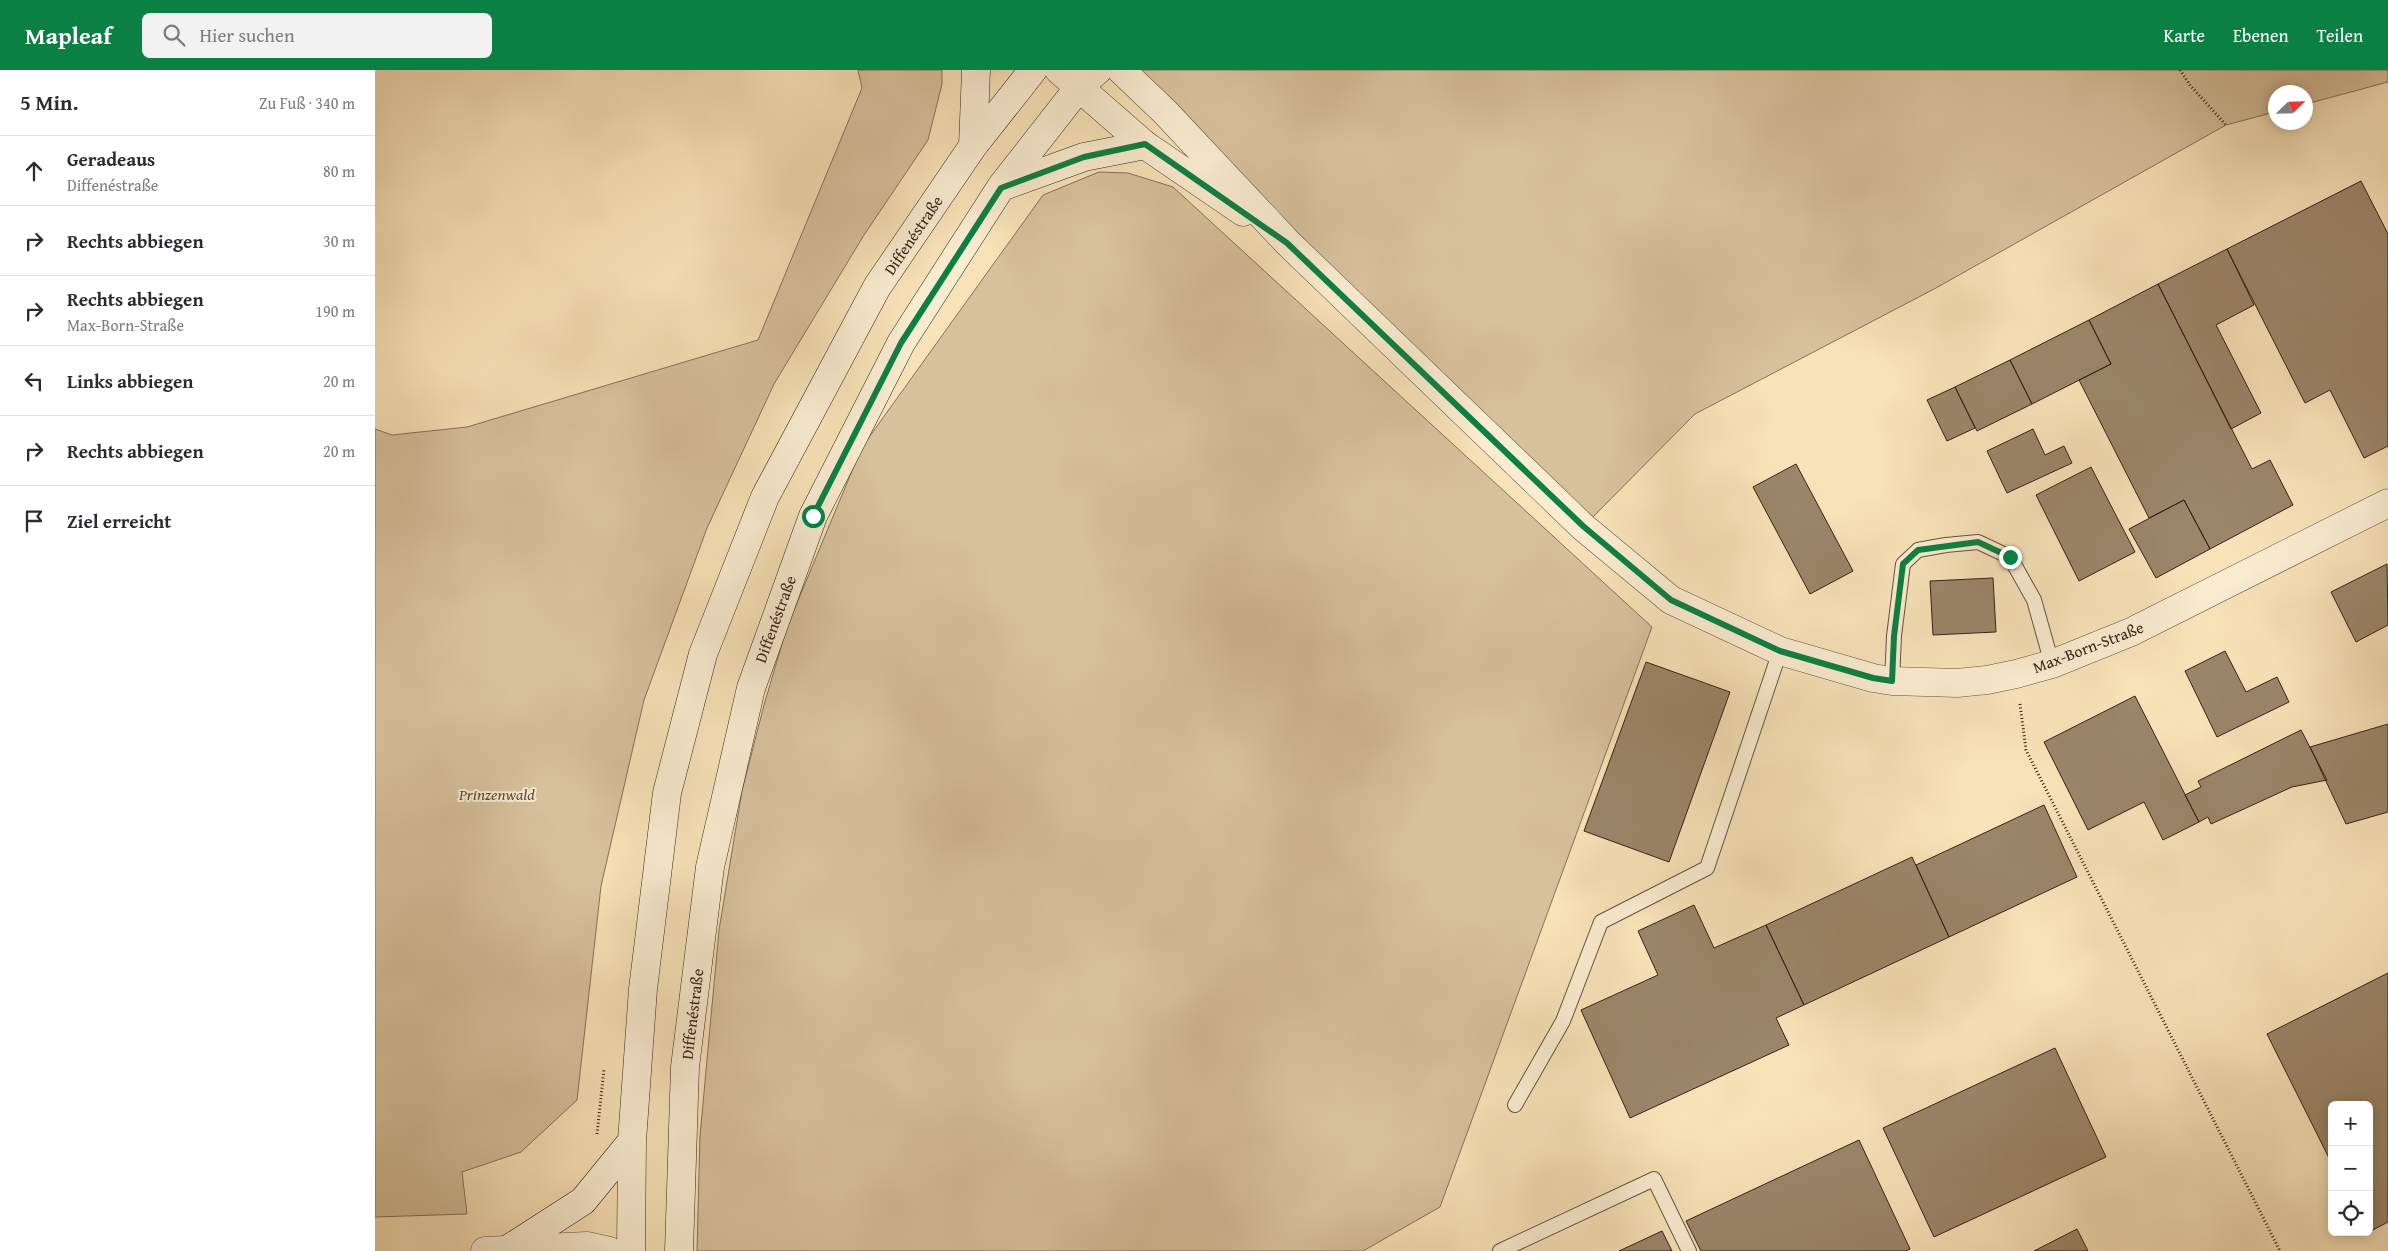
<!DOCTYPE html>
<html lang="de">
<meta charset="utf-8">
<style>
:root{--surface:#fff;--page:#f2f2f3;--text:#2b2b33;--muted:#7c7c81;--line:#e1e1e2;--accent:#0b8043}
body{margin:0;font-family:"Gentium Book Plus",serif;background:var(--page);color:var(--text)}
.controls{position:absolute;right:15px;bottom:15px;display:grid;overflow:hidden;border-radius:8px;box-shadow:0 2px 12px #0003}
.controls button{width:45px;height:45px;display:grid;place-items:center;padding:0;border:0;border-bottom:1px solid var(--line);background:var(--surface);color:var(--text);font:25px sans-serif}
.compass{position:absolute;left:1893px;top:15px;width:45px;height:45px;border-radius:50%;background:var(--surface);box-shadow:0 2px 12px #0003;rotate:67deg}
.stop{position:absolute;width:15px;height:15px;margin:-11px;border:4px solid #0b8043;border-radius:50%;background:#fff}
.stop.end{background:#0b8043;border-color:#fff;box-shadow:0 1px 5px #0008}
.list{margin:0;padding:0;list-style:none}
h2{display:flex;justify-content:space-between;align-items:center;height:65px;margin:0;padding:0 20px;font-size:21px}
h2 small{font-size:16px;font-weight:400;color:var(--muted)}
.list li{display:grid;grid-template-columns:32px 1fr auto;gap:15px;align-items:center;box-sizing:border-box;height:70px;padding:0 20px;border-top:1px solid var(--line)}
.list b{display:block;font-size:19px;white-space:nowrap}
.list p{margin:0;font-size:16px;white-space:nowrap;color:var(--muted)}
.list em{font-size:16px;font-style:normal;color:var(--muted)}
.icon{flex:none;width:28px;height:28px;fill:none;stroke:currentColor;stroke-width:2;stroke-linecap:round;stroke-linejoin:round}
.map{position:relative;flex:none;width:2013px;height:1181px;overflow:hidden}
header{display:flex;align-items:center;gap:30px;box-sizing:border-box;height:70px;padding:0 25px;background:var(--accent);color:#fff}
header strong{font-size:24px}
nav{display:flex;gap:28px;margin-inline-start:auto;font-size:18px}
.search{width:350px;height:45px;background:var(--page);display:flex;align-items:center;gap:12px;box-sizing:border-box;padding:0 18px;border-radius:8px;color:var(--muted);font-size:19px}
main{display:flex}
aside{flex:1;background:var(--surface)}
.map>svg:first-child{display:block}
</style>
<header>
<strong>Mapleaf</strong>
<div class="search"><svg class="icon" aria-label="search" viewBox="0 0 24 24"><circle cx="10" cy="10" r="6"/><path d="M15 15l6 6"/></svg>Hier suchen</div>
<nav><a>Karte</a><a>Ebenen</a><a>Teilen</a></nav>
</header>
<main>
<aside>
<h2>5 Min.<small>Zu Fuß · 340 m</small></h2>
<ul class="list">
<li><svg class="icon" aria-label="ahead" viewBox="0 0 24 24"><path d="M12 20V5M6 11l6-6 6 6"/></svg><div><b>Geradeaus</b><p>Diffenéstraße</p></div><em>80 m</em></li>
<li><svg class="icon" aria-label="right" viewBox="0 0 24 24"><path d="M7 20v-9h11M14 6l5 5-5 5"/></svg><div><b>Rechts abbiegen</b></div><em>30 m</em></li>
<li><svg class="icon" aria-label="right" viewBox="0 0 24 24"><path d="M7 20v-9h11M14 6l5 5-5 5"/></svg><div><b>Rechts abbiegen</b><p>Max-Born-Straße</p></div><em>190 m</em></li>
<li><svg class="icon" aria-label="left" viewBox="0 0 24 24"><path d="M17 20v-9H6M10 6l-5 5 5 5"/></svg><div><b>Links abbiegen</b></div><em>20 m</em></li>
<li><svg class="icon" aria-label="right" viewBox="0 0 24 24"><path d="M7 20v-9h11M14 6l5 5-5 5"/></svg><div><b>Rechts abbiegen</b></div><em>20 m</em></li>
<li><svg class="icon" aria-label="arrive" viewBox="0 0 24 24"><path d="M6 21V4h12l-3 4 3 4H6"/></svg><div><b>Ziel erreicht</b></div></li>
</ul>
</aside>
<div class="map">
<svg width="2013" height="1181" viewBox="0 0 2013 1181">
<rect width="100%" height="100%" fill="#f8e2b8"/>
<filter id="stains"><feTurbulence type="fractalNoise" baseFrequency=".004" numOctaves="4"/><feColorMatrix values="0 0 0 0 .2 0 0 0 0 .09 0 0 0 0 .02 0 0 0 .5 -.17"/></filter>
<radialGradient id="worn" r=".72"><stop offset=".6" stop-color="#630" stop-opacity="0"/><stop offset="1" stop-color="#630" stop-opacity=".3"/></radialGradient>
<path fill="#d7c19c" stroke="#867259" d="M483 0H567V14L553 70 489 165 399 314 332 458 269 630 226 816 202 1030 146 1082 87 1102 92 1144 0 1147V359L17 365 92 357 383 270 487 18Z
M746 0H2013V12L1931 34 1930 22H1900V42L1851 55 1561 218 1320 344 1208 457Z
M724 102 753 103 798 117 1277 557 1065 1137 988 1181H322L325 1066 344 860 367 721 389 635 412 557 487 377 668 125Z"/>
<path fill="#9b866a" stroke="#362216" d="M1986 111 2013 164V376L1989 388 1955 320 1930 333 1852 179Z
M1852 179 1879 235 1841 255 1886 343 1856 359 1783 214Z
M1783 214 1877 399 1895 390 1918 435 1835 479 1809 430 1774 448 1704 310 1736 294 1714 250Z
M1714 250 1736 294 1657 334 1635 290Z
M1635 290 1657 334 1602 361 1580 317Z
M1580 317 1600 358 1572 371 1552 330Z
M1658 359 1670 385 1689 376 1697 393 1632 423 1612 381Z
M1421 394 1478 501 1435 524 1378 417Z
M1716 397 1760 482 1704 511 1661 425Z
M1809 430 1835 479 1781 508 1754 459Z
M2012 494 2013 555 1981 572 1956 522Z
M1618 508 1621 562 1558 565 1555 511Z
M1850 581 1871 622 1902 607 1914 632 1842 667 1810 601Z
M1271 592 1355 622 1294 792 1209 761Z
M1760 626 1824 752 1788 770 1769 732 1713 760 1669 672Z
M2013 654V742L1971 754 1935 677Z
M1926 660 1952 710 1917 717 1836 754 1833 747 1824 752 1810 725 1826 717 1823 711Z
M1669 735 1702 807 1574 867 1541 795Z
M1537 787 1574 867 1429 935 1391 855Z
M1319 835 1339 878 1391 855 1429 935 1401 948 1414 975 1255 1048 1206 940 1283 905 1263 861Z
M2013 903V1152L1994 1162V1035H1957V1094L1892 964Z
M1680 978 1731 1087 1559 1167 1508 1058Z
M1484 1070 1535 1179 1531 1181H1326L1311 1151Z
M1702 1159 1713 1181H1659Z
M1287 1161 1297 1181H1244Z"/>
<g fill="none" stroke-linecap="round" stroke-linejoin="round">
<g stroke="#66523e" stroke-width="16">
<path id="service" d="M1517 611 1519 566 1528 494 1543 480 1571 475 1603 472 1635 487 1659 530 1677 594
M1140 1035 1188 951 1226 852 1332 798 1405 581
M1125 1181 1279 1109 1314 1181"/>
</g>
<g stroke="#66523e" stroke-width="29">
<path id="minor" d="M684 0 770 75 868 142
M746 0 791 43 913 173 1208 457 1296 530 1405 581 1498 608 1517 611 1582 613 1612 610 1641 604 1677 594 1756 562 2013 433
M110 1181 212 1176 234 1181"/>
</g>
<g stroke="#362216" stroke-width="29">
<path id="secondary" d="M598 76 601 0
M626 117 709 87 770 75
M135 1178 208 1131 257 1071
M256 1181 257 1071 268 919 292 723 328 584 390 427 502 217 598 76 658 0
M304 1181 310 997 335 797 376 618 438 446 526 273 626 117 705 16 723 0"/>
</g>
<path stroke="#362216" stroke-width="3" stroke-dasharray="1 2.5" stroke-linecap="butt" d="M1805 0 1815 15 1851 55
M1645 634 1651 680 1905 1181
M222 1064 229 999"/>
<use href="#service" stroke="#faecd1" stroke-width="14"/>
<use href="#minor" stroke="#faecd1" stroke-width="28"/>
<use href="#secondary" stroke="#faecd1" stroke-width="28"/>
</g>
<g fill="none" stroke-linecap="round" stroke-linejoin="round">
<path stroke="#0b8043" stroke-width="6" d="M438 446 526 273 626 118 709 87 770 74 912 173 1208 456 1296 530 1405 581 1498 608 1517 611 1519 566 1528 494 1543 480 1603 472 1635 487"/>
</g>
<g text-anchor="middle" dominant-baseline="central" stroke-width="4" stroke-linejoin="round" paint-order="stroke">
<g font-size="16" fill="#362216" stroke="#faecd1">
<text transform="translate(538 165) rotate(-56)">Diffenéstraße</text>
<text transform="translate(400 549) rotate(-70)">Diffenéstraße</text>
<text transform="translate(1713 577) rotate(-21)">Max-Born-Straße</text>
<text transform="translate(317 944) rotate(-83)">Diffenéstraße</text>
</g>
<g font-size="16" font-style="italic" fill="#5e4a38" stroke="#faecd1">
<text x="122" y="724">Prinzenwald</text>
</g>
</g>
<rect width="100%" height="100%" filter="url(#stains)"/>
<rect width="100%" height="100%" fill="url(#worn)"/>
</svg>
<div class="controls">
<button>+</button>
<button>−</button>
<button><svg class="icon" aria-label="locate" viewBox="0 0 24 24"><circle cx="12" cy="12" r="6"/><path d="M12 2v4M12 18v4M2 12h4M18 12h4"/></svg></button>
</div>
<svg class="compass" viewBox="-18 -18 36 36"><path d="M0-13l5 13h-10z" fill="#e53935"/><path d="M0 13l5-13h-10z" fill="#7c7c81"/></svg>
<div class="stop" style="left:438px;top:446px"></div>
<div class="stop end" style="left:1635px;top:487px"></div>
</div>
</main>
